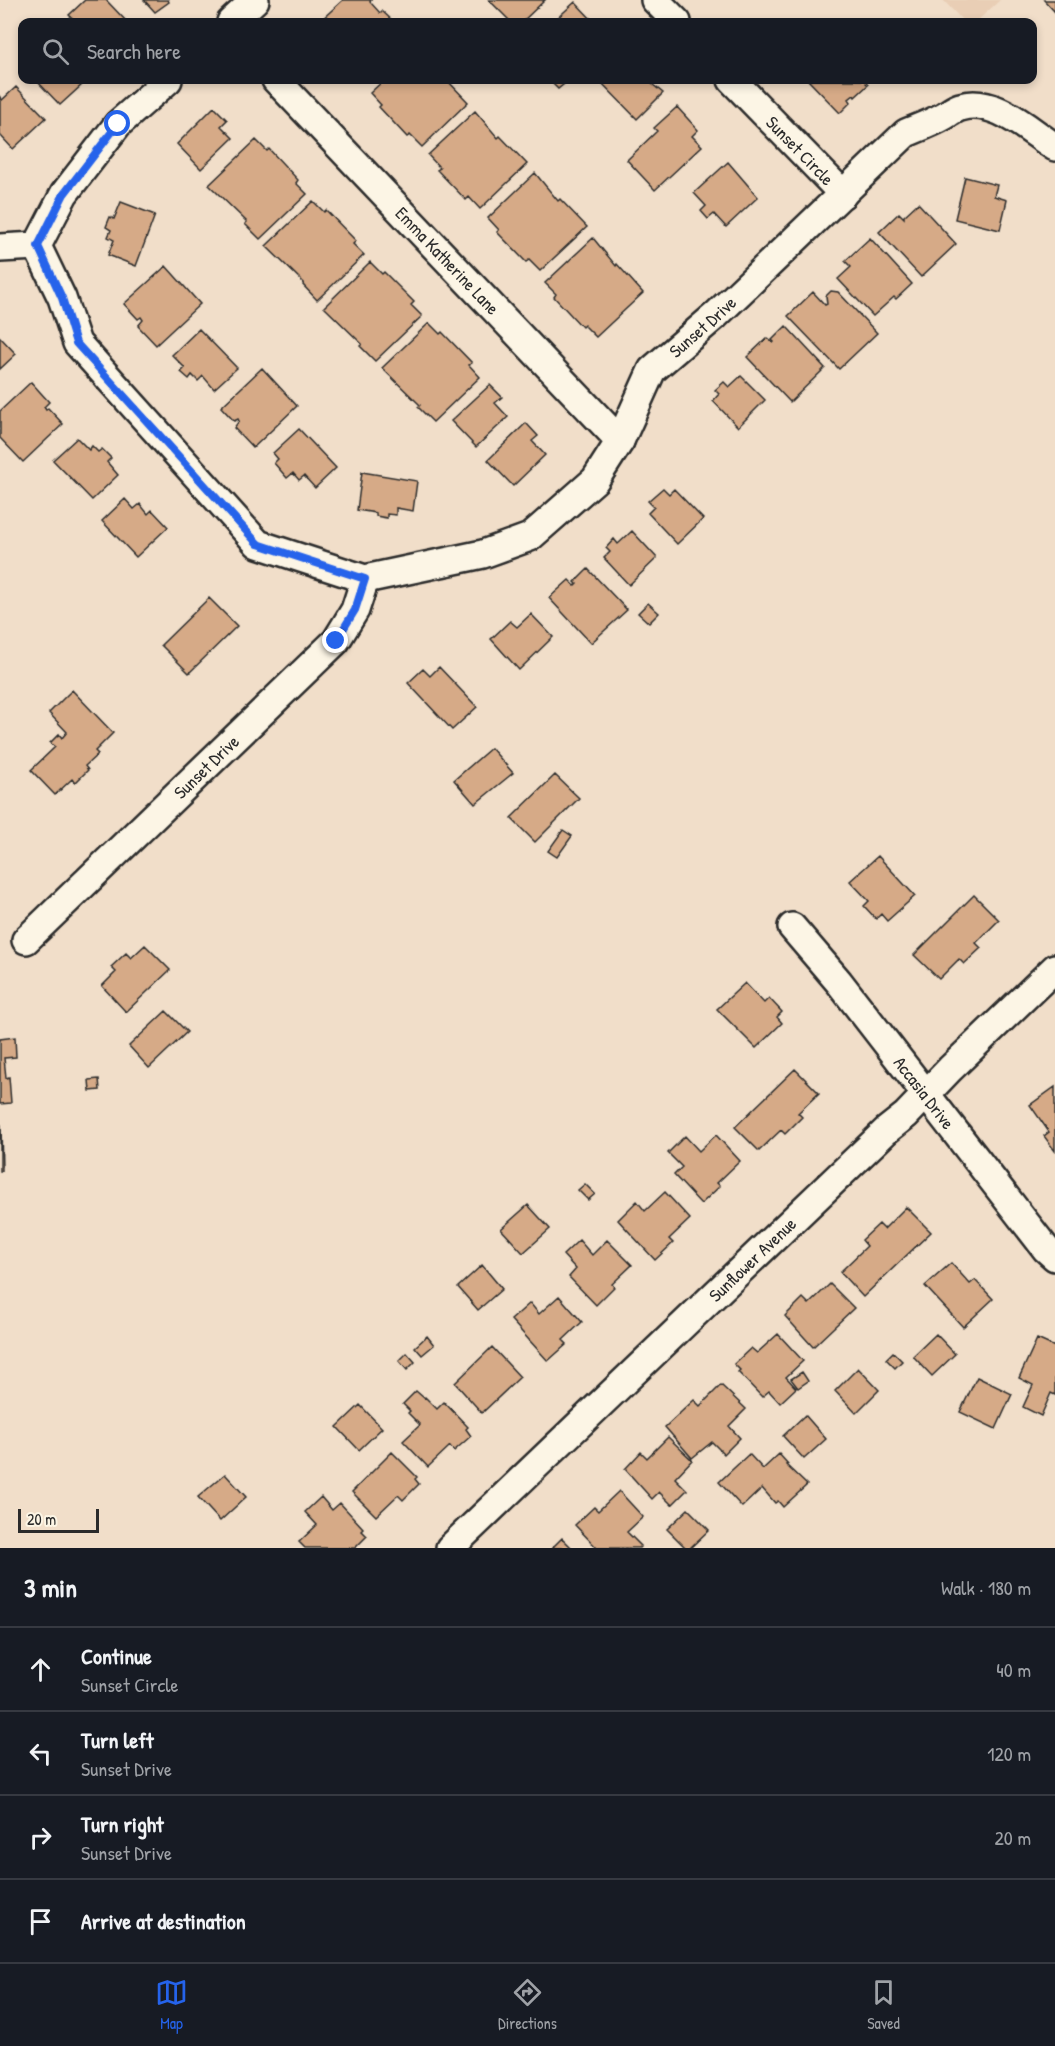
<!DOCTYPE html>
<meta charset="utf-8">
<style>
:root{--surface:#171b24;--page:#242831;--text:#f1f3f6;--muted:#9ea1a6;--line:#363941;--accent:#2563eb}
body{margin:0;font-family:"Patrick Hand",sans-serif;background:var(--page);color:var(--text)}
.scale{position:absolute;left:18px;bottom:15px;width:81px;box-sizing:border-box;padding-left:6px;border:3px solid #2b2b2b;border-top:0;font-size:16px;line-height:21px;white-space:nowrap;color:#2b2b2b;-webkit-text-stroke:4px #fcf5e5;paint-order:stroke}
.stop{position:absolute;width:18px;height:18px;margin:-14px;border:4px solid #2563eb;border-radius:50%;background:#fff}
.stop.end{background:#2563eb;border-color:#fff;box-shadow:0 2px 6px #0008}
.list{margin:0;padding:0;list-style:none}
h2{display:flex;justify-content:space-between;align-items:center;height:78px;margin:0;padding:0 24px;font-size:26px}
h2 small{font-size:20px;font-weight:400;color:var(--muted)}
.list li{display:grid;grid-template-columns:39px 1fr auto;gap:18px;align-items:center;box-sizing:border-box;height:84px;padding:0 24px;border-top:2px solid var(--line)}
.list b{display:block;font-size:22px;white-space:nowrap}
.list p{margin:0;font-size:20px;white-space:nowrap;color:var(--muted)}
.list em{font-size:20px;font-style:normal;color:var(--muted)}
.icon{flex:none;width:33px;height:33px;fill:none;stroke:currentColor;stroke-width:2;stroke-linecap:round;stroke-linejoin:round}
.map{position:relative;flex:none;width:1055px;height:1548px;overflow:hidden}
.search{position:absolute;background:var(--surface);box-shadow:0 3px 9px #0003;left:18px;right:18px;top:18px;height:66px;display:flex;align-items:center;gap:15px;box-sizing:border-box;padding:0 21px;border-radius:12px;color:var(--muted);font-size:22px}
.sheet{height:414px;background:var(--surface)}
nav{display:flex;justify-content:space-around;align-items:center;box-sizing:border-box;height:84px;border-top:2px solid var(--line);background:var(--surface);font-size:16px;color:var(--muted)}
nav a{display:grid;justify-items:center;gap:3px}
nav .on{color:var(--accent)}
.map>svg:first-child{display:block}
</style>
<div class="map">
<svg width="1055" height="1548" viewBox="0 0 1055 1548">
<rect width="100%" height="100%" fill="#f1dec9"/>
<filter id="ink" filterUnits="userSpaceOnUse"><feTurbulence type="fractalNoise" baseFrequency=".0167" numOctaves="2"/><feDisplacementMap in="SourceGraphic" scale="12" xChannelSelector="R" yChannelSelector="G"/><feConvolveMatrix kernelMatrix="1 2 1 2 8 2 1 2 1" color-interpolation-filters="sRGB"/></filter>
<g filter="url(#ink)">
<path fill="#e9ceb5" d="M943 0H1000L976 22H964Z"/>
<path fill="#d6aa87" stroke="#2b2b2b" stroke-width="1.5" d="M85 0H106L127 22H77L69 15Z
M144 0H168L169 2 155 12Z
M343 0H371L370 2 380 13 382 11 394 22H319Z
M489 0H545L522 22H511Z
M1044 0H1055V12Z
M575 2 594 22H553Z
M36 80H80L84 83 60 105Z
M384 80H447L468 102 422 147 410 135 407 137 379 107 381 105 370 93Z
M549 80H569L558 89Z
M599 80H656L652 84 663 93 637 119Z
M808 80H869L866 83 868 85 855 97 854 95 849 99 851 102 840 113Z
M16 87 46 118 13 149 0 135V97L2 100Z
M214 107 227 120 221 126 233 138 201 169 177 144Z
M677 107 698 130 692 136 702 146 655 190 627 160 657 131 654 128Z
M475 111 498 138 500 136 527 164 480 209 469 197 466 200 437 170 440 168 428 155Z
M256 140 267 151 269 149 298 180 296 183 307 194 260 239 245 224 247 222 209 185Z
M728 162 758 197 726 227 714 214 708 219 701 211 706 206 694 193Z
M535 173 558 201 560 199 587 227 540 271 529 260 526 262 497 232 499 230 488 218Z
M965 177 997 185 994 196 1007 200 1000 230 955 219Z
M313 201 324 212 326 210 356 241 353 244 364 255 317 300 303 285 304 283 266 246Z
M121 202 155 215 136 266 108 255 114 240 108 237 111 230 106 227 110 217 114 219Z
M918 203 956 244 921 277 879 232 899 213 904 218V216Z
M593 238 616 266 617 264 643 293 596 337 584 325 582 327 554 297 556 294 545 283Z
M870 238 912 284 896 299 894 297 873 316 838 279 851 267 845 261Z
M370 262 382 274 384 272 414 302 411 305 422 316 375 361 360 346 362 344 324 307Z
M166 266 200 304 156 345 138 326 143 320 141 317 138 319 124 304Z
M831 291 838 292 877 333 839 369 788 316 813 292 825 305 827 304 826 296Z
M429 323 440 334 442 332 472 363 469 365 480 377 433 422 418 407 420 405 382 368Z
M786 326 825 368 790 402 747 357 767 338 773 343 774 342 772 340Z
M199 329 237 368 214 389 203 376 198 381 192 375 189 379 181 372 185 368 172 355Z
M0 337 16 354 0 369Z
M262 368 297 406 253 448 234 428 239 421 238 419 234 421 221 407Z
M741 376 765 400 738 427 713 401 719 394 715 390 724 382 729 387Z
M31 382 49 402 44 407 46 410 48 408 63 424 23 462 0 438V411Z
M490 385 502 397 495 403 508 417 476 447 451 421Z
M526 423 538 436 532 441 545 455 513 486 488 460Z
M299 429 336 468 315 488 304 476 299 480 293 473 287 478 274 463 278 459 273 453Z
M77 438 89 450 92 446 98 452 102 449 111 458 107 462 118 475 92 500 53 460Z
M362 472 417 481 413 511 396 508V515L387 514V518L376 516V513L357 510Z
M663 488 669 494 674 489 703 519 677 544 648 513 654 507 648 501Z
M125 499 134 509 140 504 148 514 152 510 168 527 136 557 102 521Z
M632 531 657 558 629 585 604 558 610 552 606 548 614 539 618 544Z
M588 569 627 610 591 643 549 598 569 580 575 586 577 584 575 582Z
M209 598 237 626 189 673 161 645Z
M648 603 659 613 649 623 638 613Z
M531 614 553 637 519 670 491 639 510 621 517 627Z
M439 667 477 707 452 730 408 683 423 669 430 676Z
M72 690 113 733 95 751 98 754 85 766 88 770 75 783 72 779 55 795 31 770 55 747 50 743 59 734 62 738 67 732 49 713Z
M491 748 513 773 475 804 454 780Z
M555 775 579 798 535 842 511 818Z
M563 830 572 836 557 857 548 851Z
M878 856 915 896 887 921 881 914 876 919 864 906 869 901 850 881Z
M974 895 999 920 976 943 981 948 964 964 959 959 939 979 914 955Z
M145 945 170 970 126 1012 102 986 116 972 111 967 126 953 131 958Z
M745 983 764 1003 769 998 782 1012 777 1017 782 1023 756 1048 717 1009Z
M166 1011 187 1032 149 1068 129 1046Z
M15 1037 16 1057 4 1058 6 1078 9 1077 11 1103 0 1104V1039Z
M795 1069 819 1093 798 1113 802 1117 785 1134 781 1130 759 1151 735 1127Z
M99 1079 100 1090 90 1091 89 1080Z
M1055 1087V1151L1044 1136 1049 1132 1030 1105Z
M0 1125H1L2 1171H0Z
M716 1135 740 1161 717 1183 720 1186 701 1204 674 1175 682 1167 668 1153 685 1136 699 1151Z
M585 1184 595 1194 588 1200 578 1190Z
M665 1192 690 1219 669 1239 673 1243 655 1260 618 1220 637 1201 645 1211Z
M528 1205 550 1229 523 1253 501 1229Z
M906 1207 931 1232 863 1297 840 1272 867 1246 862 1240 879 1224 884 1229Z
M579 1240 592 1255 607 1240 632 1265 612 1284 614 1287 596 1305 569 1277 576 1269 563 1255Z
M951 1263 970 1284 975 1280 993 1299 963 1327 925 1286Z
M482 1265 502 1289 478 1310 458 1287Z
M830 1284 854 1308 813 1347 785 1316 803 1298 809 1304Z
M559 1296 582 1322 563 1340 567 1344 548 1361 511 1320 530 1303 539 1314Z
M778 1334 803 1361 786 1377 796 1388 780 1403 769 1391 762 1397 738 1372 740 1370 734 1364 751 1348 757 1353Z
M936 1334 955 1354 932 1376 913 1356Z
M427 1336 434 1345 422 1355 415 1347Z
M1037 1339 1055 1347V1395L1051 1393 1041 1416 1023 1407 1033 1385 1019 1378Z
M492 1347 520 1377 482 1413 455 1383Z
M893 1352 902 1361 895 1368 886 1359Z
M407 1353 415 1362 407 1370 399 1361Z
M858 1368 879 1390 856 1413 835 1391Z
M802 1372 808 1381 798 1388 791 1379Z
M977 1377 1012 1394 996 1429 960 1412Z
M721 1385 746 1409 729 1426 740 1438 724 1454 712 1442 692 1458 665 1427 694 1400 700 1406Z
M416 1391 424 1398 425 1397 437 1409 444 1402 468 1427 466 1429 471 1436 454 1451 450 1446 428 1467 403 1441 420 1425 408 1413 410 1411 403 1404Z
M360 1405 382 1428 359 1450 337 1427Z
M805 1415 826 1439 804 1459 783 1436Z
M668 1437 692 1460 675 1478 687 1490 672 1505 659 1492 652 1499 625 1469 641 1452 647 1458Z
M392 1452 417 1477 415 1479 419 1484 403 1500 398 1495 376 1516 352 1492Z
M749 1454 763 1469 779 1454 788 1464 786 1465 807 1485 783 1507 778 1501 775 1503 762 1488 742 1507 719 1482Z
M225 1474 246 1497 220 1521 198 1497Z
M619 1491 643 1517 627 1532 641 1546 639 1548H597L575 1525 594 1507 598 1511Z
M321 1497 332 1510 340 1503 363 1528 361 1530 367 1536 355 1548H305L299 1542 317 1525 305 1512Z
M688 1509 709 1530 690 1548H686L667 1529Z
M562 1538 572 1548H552Z"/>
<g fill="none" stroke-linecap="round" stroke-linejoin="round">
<g stroke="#2b2b2b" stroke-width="32">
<g id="minor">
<path d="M655 0 677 22"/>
<path d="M231 22 255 0"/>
<path id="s1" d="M276 80 620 441"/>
<path id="s2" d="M732 80 843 194"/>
<path id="s3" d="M37 246 62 298 77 343 258 544 365 579 483 554 530 537 595 480 620 441 652 370 716 315 906 133C918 128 932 123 944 116 949 113 954 109 960 107 994 96 1028 130 1055 147"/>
<path d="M37 246 64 194 118 124 168 80"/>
<path d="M0 248 37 246"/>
<path id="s4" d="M792 927 839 982 1046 1249 1055 1257"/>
<path id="s5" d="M26 940 336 641 355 610 365 579"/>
<path id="s6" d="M450 1548 887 1130 906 1115 950 1069 1055 968"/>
</g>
</g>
<use href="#minor" stroke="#fcf5e5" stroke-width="27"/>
</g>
</g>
<g fill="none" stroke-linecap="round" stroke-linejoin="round" filter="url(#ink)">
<path stroke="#2563eb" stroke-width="8" d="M118 124 64 194 38 246 62 298 76 343 258 544 365 579 355 610 336 641"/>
</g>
<g text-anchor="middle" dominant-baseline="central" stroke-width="5" stroke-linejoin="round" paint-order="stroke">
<g font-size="18" fill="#2b2b2b" stroke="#fcf5e5">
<text stroke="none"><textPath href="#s2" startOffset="98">Sunset Circle</textPath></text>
<text stroke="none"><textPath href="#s1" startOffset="249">Emma Katherine Lane</textPath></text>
<text stroke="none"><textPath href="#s3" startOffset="936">Sunset Drive</textPath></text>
<text stroke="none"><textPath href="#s5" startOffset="250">Sunset Drive</textPath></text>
<text stroke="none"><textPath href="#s4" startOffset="212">Accasia Drive</textPath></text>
<text stroke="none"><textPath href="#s6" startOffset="418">Sunflower Avenue</textPath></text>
</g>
</g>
</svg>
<div class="scale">20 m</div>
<div class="stop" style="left:118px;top:124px"></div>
<div class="stop end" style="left:336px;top:641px"></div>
<div class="search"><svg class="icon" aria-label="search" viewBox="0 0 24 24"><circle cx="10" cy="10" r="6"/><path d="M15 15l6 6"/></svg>Search here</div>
</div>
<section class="sheet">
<h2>3 min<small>Walk · 180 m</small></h2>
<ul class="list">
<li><svg class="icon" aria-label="ahead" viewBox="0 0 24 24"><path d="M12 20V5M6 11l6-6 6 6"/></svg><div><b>Continue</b><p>Sunset Circle</p></div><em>40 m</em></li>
<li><svg class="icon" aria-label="left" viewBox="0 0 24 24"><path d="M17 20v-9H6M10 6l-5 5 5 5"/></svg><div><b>Turn left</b><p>Sunset Drive</p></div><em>120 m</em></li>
<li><svg class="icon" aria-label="right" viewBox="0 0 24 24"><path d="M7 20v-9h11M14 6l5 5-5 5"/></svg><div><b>Turn right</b><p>Sunset Drive</p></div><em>20 m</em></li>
<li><svg class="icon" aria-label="arrive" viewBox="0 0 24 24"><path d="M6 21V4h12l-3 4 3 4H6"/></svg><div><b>Arrive at destination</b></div></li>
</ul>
</section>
<nav>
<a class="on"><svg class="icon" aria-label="map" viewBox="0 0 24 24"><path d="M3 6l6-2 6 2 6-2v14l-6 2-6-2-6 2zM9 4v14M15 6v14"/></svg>Map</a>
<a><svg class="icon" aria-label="directions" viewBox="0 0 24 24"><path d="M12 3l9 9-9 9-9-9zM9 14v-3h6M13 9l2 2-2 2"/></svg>Directions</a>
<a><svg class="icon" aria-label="saved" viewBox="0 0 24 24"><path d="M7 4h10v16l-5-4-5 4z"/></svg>Saved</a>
</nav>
